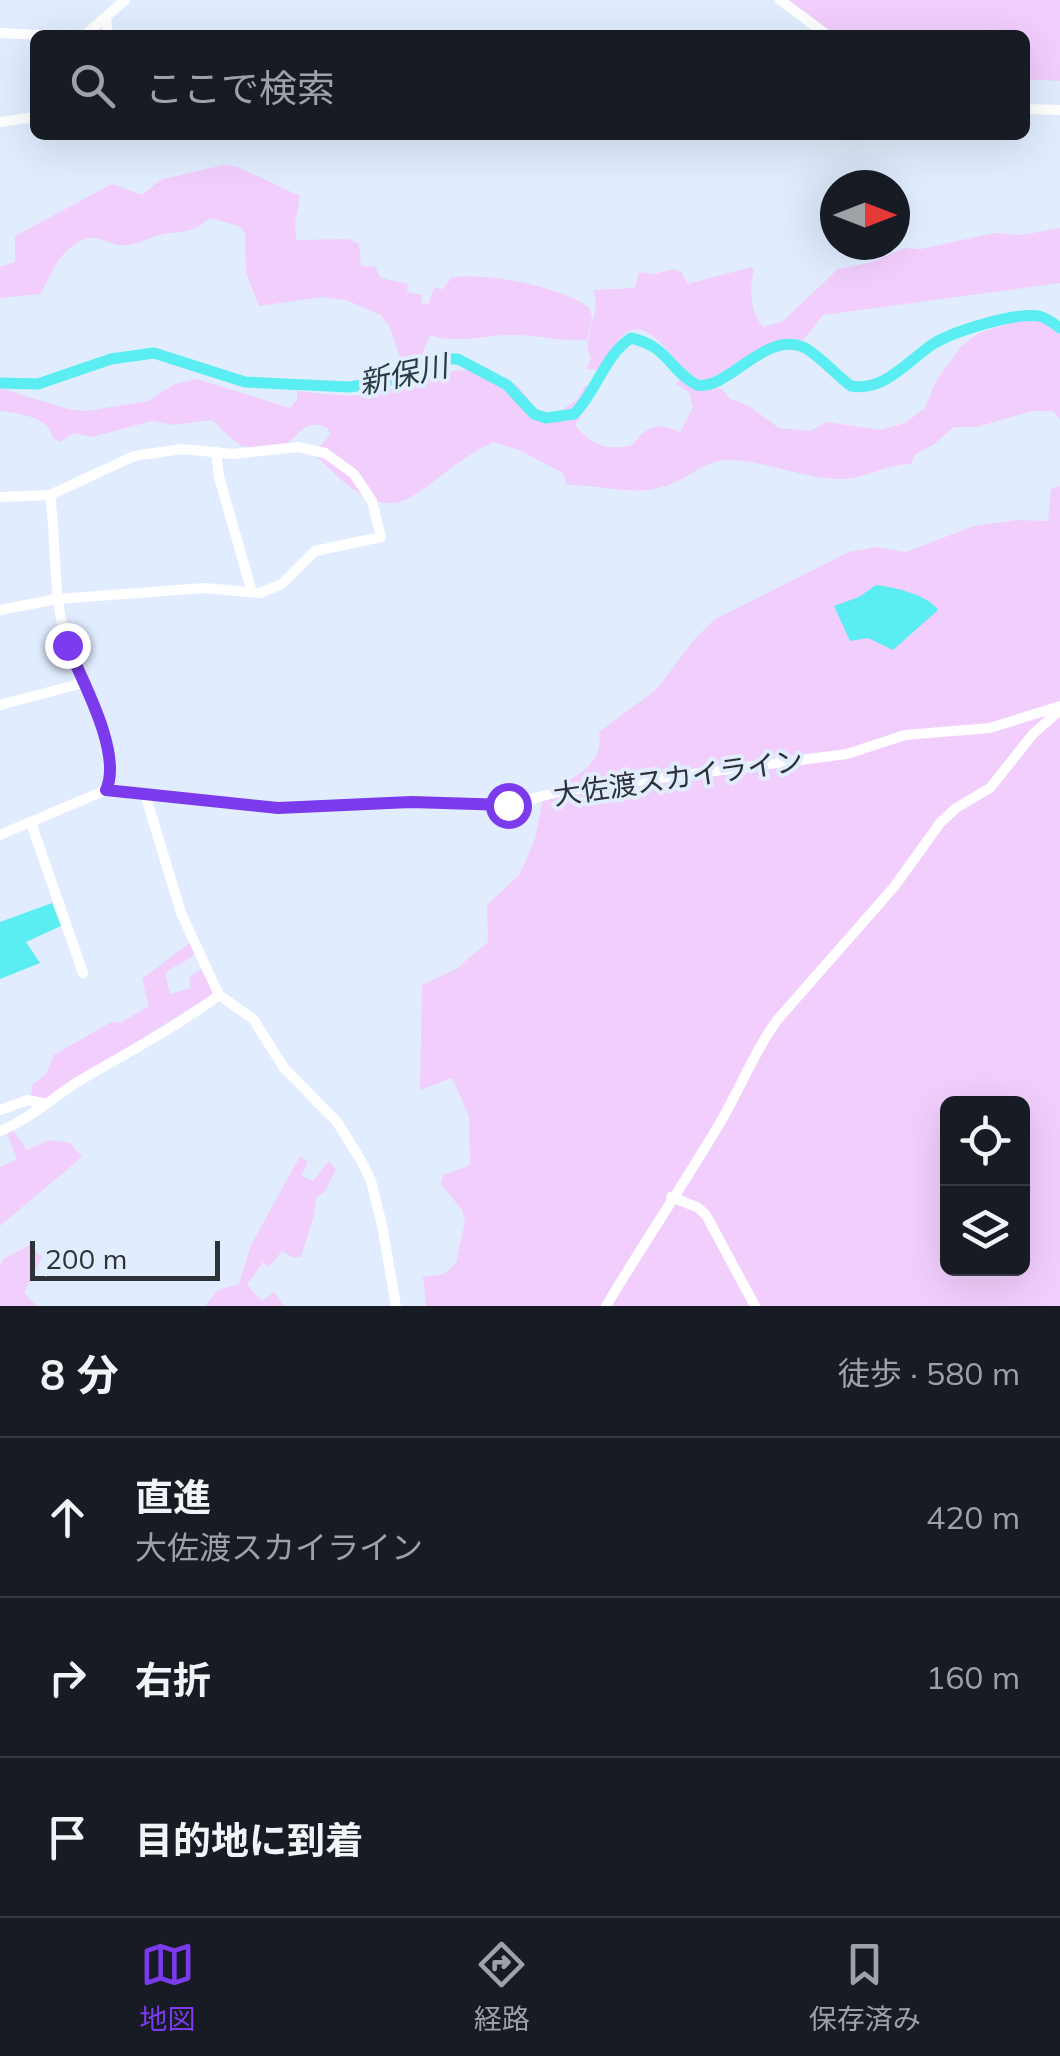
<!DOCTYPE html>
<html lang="ja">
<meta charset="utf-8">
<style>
:root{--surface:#171b24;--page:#242831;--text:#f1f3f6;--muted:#9ea1a6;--line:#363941;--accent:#7c3aed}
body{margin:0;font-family:Mulish,"Noto Sans JP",sans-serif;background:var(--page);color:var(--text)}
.controls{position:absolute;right:30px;bottom:30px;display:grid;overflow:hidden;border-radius:15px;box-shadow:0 10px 40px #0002}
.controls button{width:90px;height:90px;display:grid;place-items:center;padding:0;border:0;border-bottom:2px solid var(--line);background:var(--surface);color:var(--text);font:50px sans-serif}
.compass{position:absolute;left:820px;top:170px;width:90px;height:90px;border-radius:50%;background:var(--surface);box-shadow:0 10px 40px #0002;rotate:90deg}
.scale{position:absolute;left:30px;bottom:25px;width:190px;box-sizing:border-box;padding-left:10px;border:5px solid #2d3238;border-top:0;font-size:28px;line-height:35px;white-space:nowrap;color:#2d3238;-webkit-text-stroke:8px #e1edff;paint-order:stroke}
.stop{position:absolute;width:30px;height:30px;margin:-22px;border:8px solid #7c3aed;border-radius:50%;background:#fff}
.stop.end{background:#7c3aed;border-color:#fff;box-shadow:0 2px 10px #0008}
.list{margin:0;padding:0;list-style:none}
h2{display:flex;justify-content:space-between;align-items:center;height:130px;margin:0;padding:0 40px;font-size:42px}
h2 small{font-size:32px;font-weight:400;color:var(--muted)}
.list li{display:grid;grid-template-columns:65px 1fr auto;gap:30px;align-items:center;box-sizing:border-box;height:160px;padding:0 40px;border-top:2px solid var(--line)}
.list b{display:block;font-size:38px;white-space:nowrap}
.list p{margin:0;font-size:32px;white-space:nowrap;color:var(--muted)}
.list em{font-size:32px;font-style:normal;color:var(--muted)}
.icon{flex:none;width:55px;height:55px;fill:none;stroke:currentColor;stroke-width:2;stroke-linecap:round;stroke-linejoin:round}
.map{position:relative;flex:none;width:1060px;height:1306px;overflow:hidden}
.search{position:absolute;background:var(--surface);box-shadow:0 10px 40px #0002;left:30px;right:30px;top:30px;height:110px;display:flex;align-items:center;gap:25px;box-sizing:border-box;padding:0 35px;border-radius:15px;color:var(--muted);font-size:38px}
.sheet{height:610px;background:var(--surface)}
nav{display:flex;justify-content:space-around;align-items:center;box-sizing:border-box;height:140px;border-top:2px solid var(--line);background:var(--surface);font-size:28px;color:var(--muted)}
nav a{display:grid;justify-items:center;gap:5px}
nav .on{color:var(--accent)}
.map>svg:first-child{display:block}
</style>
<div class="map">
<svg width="1060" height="1306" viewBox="0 0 1060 1306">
<rect width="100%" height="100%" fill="#e1edff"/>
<path fill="#f2cefd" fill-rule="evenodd" d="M789 0H1060V81L1025 79V35H836Z
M223 165 238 167 300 196 295 224 296 240 349 239 359 244 361 266 375 267 381 278 408 284 407 292 422 295 421 304 429 303 434 288 443 289 452 277C487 273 561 286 590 308L592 319 587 340C562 342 540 335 516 335 487 334 457 345 430 335L421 358 402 363 390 328 381 315 346 300 322 297 259 306 246 273 245 233 239 226 210 218C189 235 183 230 159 235 149 238 138 244 128 245 103 248 98 225 70 248 54 261 51 277 40 294L0 298V267L15 262V236L112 184 142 195 160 180Z
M1060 228V283L823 315 803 340 758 351 708 382C668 377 643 274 602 370L586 369 591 359C580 337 603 313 593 290L635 288 639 272 653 274 675 269 681 272 688 284 751 267 754 270C749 289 750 311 763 327L783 321 838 269 869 263 905 248 921 249 994 233 1021 235Z
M1021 320H1037L1060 331V419L1053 411H1032L977 427H954L933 445 915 454 911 464C887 464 867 478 844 479 805 480 768 461 729 460 703 460 689 479 666 486 634 497 599 484 567 485L563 473 519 450 493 442C408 484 404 550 314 453L330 435 328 428C303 418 303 433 286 444 278 448 253 450 244 447 233 442 221 428 212 420L174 425 152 421 92 437 74 433 60 442 53 438C49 417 19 413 0 411V388L68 409 86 411 148 401 175 384 197 379 290 408 297 400V391C320 393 344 398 368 394 416 386 464 352 512 382 522 388 530 402 538 411L556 414 579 398 584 386 591 388 594 395 575 425C592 446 607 451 633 445 644 426 662 421 680 433L693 407 689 392 676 384 680 379 706 391 717 388 723 390 730 399 749 406 779 428 810 431 827 422 880 430 905 423 925 408 935 383 961 346 979 333Z
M1060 486V1306H426L423 1277 444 1274 456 1263 465 1221 462 1210 441 1184 443 1175 470 1165 469 1116 452 1078 420 1090 422 985 456 969 488 942 487 905 520 874 535 839 545 790C571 781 605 765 599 732L657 689 692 642 714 620 849 552 876 547 906 552 974 526 1017 520 1048 521 1051 489ZM948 1104H1022V1268H948Z
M192 941 197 951C190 961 175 965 165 973L170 994 191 988 189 977 203 968 214 993 47 1099 31 1095 32 1085 46 1074 54 1055 111 1022 120 1023 149 1006 142 979Z
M13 1130 27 1150 50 1140 70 1143 82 1157 0 1226V1167L17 1159 7 1134Z
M300 1156 308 1162 301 1176 313 1181 329 1161 336 1169 325 1191 316 1198 314 1215 301 1257H292L282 1251 269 1267 263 1262 247 1285 262 1301 274 1292 284 1306H205L218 1290 239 1284 251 1245Z
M30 1245 42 1257 24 1293 37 1306H0V1265L3 1259Z"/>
<path fill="#5aedf2" d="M876 585C894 587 929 595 938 610L893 650 868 638 850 641 834 606 859 597Z
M52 903 61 926 26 942 40 963 0 979V922Z"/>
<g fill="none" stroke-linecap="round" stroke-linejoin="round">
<path stroke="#5aedf2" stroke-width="11" d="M0 383 38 384 111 359 154 353 245 382 350 387 390 380 446 359H458L507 385 534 414 546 418 574 414C597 391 604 356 631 338 668 346 669 370 697 385 728 391 764 331 803 347 817 353 837 376 851 386 884 392 908 361 933 344 954 331 1016 312 1039 316 1047 318 1053 323 1060 328"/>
<path stroke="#fff" stroke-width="10" d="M780 0 827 35
M106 19 108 35
M0 33 43 35
M85 35 125 0
M1025 109 1060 110
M0 122 35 117
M216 452 219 477 252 592
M50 495C57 545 52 595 67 643 78 682 125 749 106 790
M0 497 50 495 134 456 182 449 233 454 298 447 325 453 354 474 372 501 381 537 315 551 282 584 260 593 205 588 57 599 0 610
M0 705 83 683
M145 794 181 913 219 995 253 1019 284 1068 337 1122 362 1162 371 1181 382 1225 396 1306
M31 823 83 973
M0 835 106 790 278 808 411 802 508 805 562 791 847 754 905 735 990 728 1060 706
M0 1110 28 1100 47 1104
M0 1131C30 1119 52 1098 79 1081 126 1053 175 1028 219 995
M671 1197 697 1207 706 1215 755 1306
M606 1306C642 1246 681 1188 717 1128 739 1092 753 1053 778 1019L894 887 940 823 956 808 990 788 1033 734 1060 710"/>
</g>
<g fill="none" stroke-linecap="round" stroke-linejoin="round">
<path stroke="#7c3aed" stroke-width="12" d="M67 645C82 680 123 754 106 790L278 808 411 802 508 805"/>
</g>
<g text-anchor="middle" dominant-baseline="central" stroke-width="8" stroke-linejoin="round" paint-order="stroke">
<g font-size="28" fill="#2d3238" stroke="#e1edff">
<text transform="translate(678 777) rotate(-8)">大佐渡スカイライン</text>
</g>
<g font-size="30" font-style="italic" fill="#243d3e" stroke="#e1edff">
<text transform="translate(403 374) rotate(-12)">新保川</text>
</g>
</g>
</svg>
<div class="controls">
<button><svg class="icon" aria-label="locate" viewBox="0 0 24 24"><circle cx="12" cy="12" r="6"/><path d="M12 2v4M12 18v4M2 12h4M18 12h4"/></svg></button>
<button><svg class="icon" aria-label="layers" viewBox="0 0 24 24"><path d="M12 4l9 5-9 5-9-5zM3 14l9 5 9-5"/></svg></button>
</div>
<svg class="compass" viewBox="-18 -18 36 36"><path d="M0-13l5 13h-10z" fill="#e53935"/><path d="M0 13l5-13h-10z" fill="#9ea1a6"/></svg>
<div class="scale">200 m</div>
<div class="stop" style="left:508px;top:805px"></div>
<div class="stop end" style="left:67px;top:645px"></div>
<div class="search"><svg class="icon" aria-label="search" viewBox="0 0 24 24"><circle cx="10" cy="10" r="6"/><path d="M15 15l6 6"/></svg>ここで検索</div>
</div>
<section class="sheet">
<h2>8 分<small>徒歩 · 580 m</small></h2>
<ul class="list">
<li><svg class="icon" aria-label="ahead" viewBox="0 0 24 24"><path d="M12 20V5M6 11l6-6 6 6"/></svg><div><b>直進</b><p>大佐渡スカイライン</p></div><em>420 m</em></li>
<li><svg class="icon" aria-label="right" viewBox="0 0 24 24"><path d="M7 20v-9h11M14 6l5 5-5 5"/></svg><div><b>右折</b></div><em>160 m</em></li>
<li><svg class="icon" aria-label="arrive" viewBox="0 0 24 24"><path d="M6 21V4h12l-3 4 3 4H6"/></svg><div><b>目的地に到着</b></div></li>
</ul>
</section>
<nav>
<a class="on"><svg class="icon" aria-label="map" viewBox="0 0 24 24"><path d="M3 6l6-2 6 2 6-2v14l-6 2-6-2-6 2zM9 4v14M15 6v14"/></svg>地図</a>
<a><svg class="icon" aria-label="directions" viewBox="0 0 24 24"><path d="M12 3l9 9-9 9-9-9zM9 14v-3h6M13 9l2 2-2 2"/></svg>経路</a>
<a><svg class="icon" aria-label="saved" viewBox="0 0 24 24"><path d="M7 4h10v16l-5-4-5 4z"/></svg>保存済み</a>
</nav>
